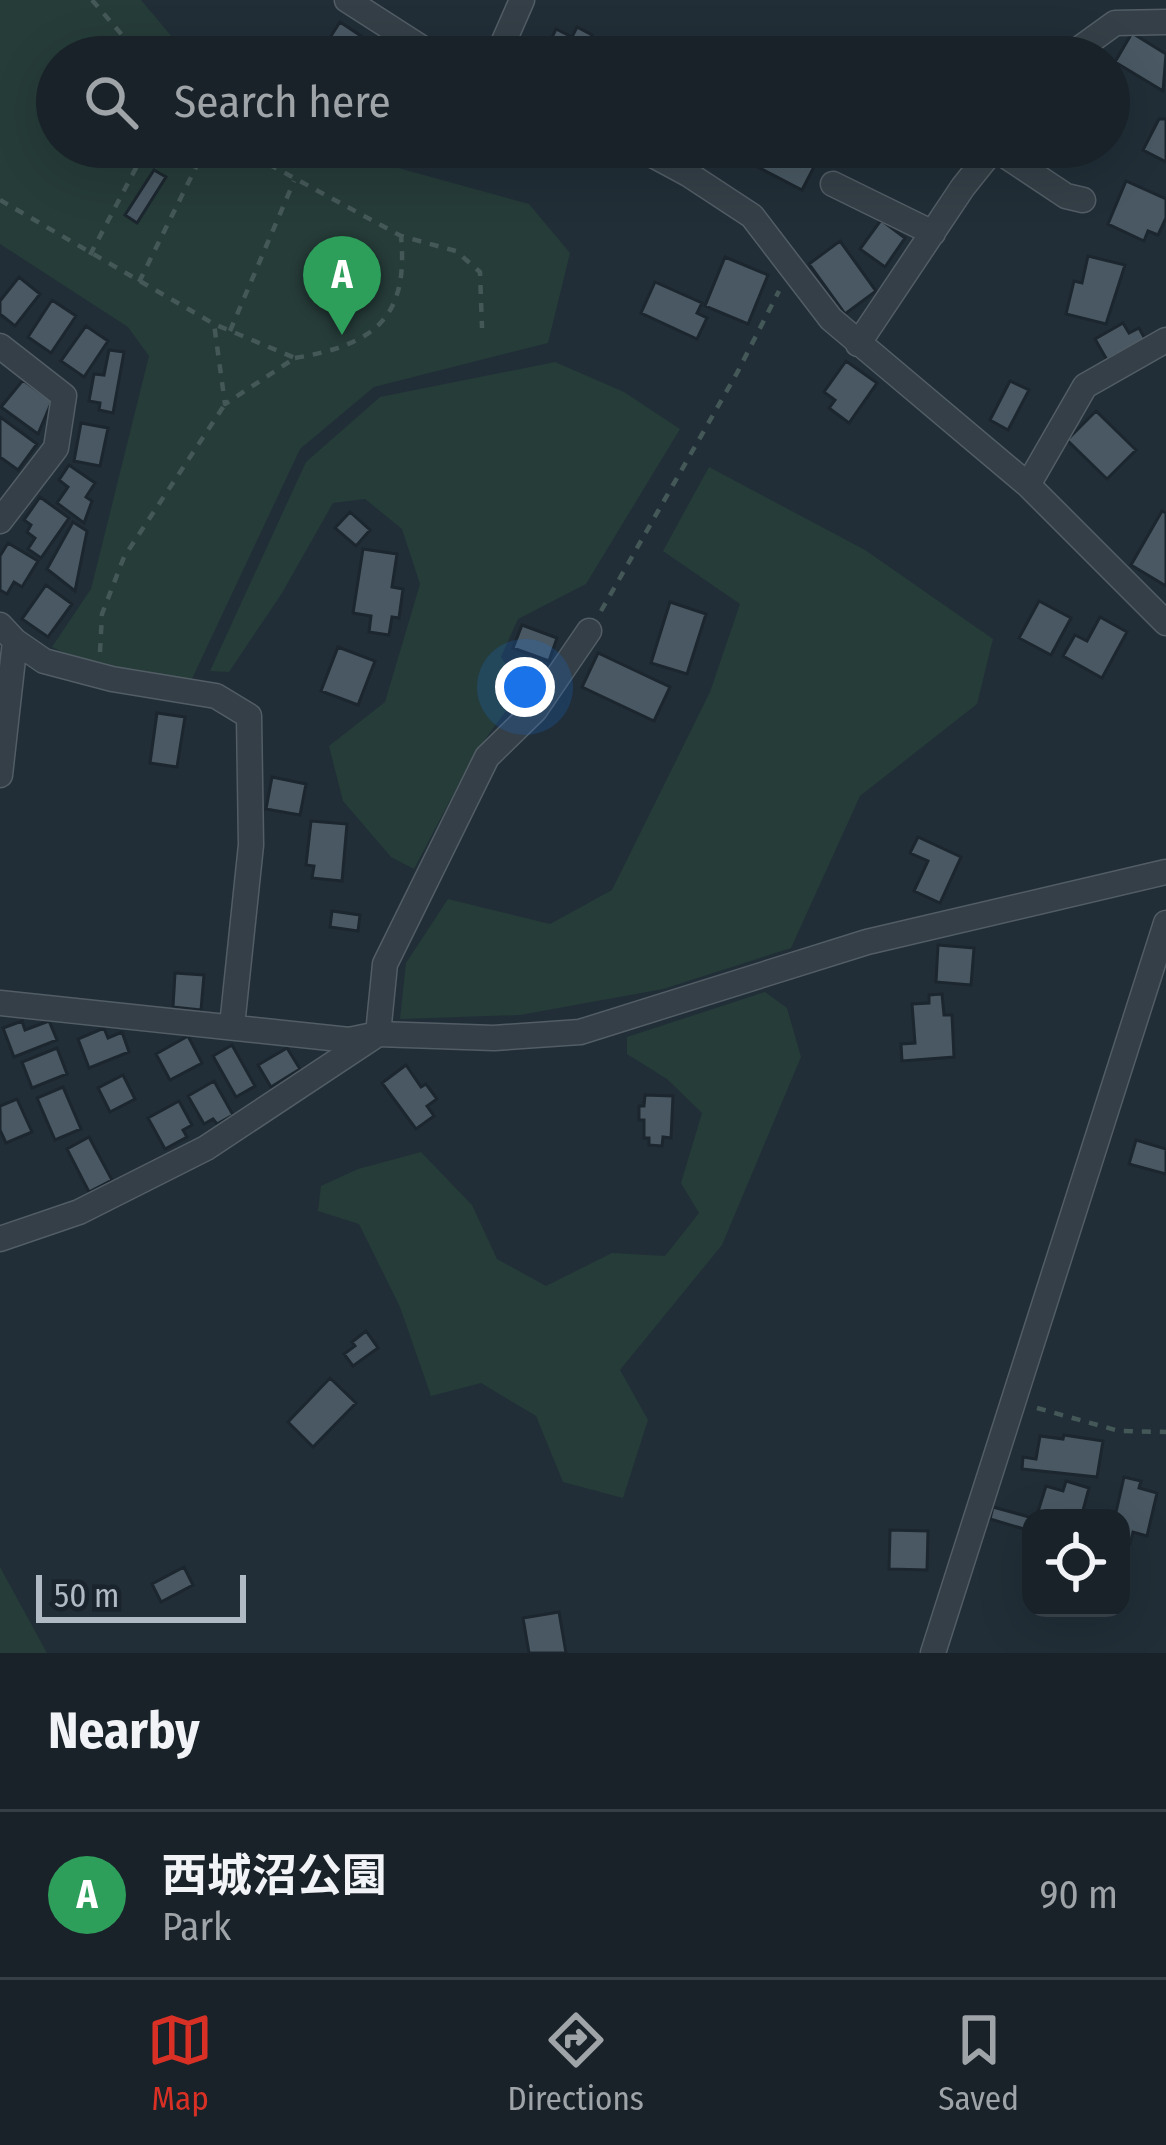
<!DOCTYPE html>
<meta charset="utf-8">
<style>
:root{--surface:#192229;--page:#262f35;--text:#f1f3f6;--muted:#9fa4a8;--line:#373f46;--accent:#d93025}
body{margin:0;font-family:"Fira Sans Condensed","Noto Sans JP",sans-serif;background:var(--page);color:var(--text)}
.controls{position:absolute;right:36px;bottom:36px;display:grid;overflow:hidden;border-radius:24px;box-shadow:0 12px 48px #0002}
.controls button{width:108px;height:108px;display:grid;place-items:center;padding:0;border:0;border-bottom:3px solid var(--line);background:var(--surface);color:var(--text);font:60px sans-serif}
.scale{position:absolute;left:36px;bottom:30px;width:210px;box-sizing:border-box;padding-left:12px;border:6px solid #afbac4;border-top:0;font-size:33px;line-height:42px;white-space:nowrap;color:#afbac4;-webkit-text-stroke:9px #1a242c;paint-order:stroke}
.you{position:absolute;left:525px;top:687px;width:42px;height:42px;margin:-30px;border:9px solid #fff;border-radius:50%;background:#1a73e8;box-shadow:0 0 0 18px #1a73e833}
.badge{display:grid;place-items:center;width:78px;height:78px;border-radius:50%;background:var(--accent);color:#fff;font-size:39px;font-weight:700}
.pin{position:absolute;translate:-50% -99px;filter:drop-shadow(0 3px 6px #0008)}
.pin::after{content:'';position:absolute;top:63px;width:42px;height:36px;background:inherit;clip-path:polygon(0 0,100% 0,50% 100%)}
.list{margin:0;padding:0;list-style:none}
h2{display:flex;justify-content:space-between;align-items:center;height:156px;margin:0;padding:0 48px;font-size:51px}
h2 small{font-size:39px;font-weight:400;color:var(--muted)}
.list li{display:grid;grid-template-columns:78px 1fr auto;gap:36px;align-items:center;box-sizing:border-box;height:168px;padding:0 48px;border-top:3px solid var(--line)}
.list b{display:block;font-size:45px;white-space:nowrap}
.list p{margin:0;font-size:39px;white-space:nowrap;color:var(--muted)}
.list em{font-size:39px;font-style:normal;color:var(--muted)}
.icon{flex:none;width:66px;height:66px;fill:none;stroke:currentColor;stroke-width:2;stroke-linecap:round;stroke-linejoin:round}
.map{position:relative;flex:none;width:1166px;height:1653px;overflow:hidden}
.search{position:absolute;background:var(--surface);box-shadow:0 12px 48px #0002;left:36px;right:36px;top:36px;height:132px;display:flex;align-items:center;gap:30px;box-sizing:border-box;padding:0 42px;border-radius:66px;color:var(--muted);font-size:45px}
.sheet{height:324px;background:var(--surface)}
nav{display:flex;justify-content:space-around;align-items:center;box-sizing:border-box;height:168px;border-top:3px solid var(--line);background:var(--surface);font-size:33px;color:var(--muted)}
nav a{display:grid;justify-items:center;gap:6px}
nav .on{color:var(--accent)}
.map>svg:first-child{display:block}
</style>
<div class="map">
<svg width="1166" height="1653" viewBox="0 0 1166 1653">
<rect width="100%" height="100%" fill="#212e37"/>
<path fill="#263c39" d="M0 0H141L189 57H57V147H322L529 204 570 253 548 343 374 387 300 449 190 683 102 671 52 647 91 589 149 356 128 327 0 244Z
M555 362 624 392 680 429 586 584 518 619 501 657 523 688 475 753 414 869 391 857 343 801 329 746 385 702 420 584 402 529 365 499 333 503 282 593 229 672 210 671 306 462 380 397Z
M709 467 865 550 993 639 977 704 860 796 791 948 663 989 520 1015 400 1019 406 963 448 899 550 924 612 890 710 692 740 604 663 551Z
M765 992 787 1008 801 1057 722 1245 620 1370 648 1420 623 1498 563 1482 536 1416 481 1383 431 1396 400 1307 359 1224 318 1211 321 1186 358 1169 421 1152 472 1205 497 1259 546 1286 612 1253 665 1256 699 1213 681 1183 702 1113 667 1079 627 1054V1037Z
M0 1567 47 1653H0Z"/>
<path fill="#495863" stroke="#1c262e" stroke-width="3" d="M340 22 373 44 364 57H332L322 50Z
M577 27 592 35 582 57H536L540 47 546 50 556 29 572 37Z
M1132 33 1166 54 1163 91 1115 62Z
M1159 119H1166V162L1143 150Z
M758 147H786L816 163 802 190 750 163Z
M154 170 166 177 137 223 125 215Z
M1126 181 1166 199V218L1158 235 1148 231 1144 241 1108 224Z
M881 220 905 238 885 267 860 249Z
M840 241 876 291 845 314 809 264Z
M1088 256 1125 265 1106 324 1066 314 1074 281 1082 283Z
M725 257 768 275 748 324 705 306Z
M19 277 40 294 15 326 0 314V301Z
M655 282 702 303 697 313 707 318 697 339 641 313Z
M52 300 76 316 51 353 28 337Z
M1123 323 1129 333 1139 328 1145 339 1107 360 1095 339Z
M86 326 108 341 84 377 61 361Z
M109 350 124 352 113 413 99 410 100 403 89 401 94 374 104 375Z
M846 361 877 383 849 423 829 408 835 400 824 392Z
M23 380 52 401 38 434 1 407Z
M1010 381 1029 390 1008 430 990 420Z
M1096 411 1136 450 1107 479 1067 440Z
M0 417 37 444 18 470 0 457Z
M81 423 108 428 100 466 74 461Z
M69 465 95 483 86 497 92 501 84 523 57 503 68 487 59 480Z
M40 497 69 518 41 558 28 549 35 538 27 532 31 525 24 520Z
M1162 511 1166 513V586L1131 565Z
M350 512 370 530 356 546 335 528Z
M73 522 87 531 75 591 47 569Z
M8 543 38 561 22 587 14 582 7 594 0 590V556Z
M363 549 397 554 392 587 403 589 399 618 392 617 389 635 369 632 371 616 353 613Z
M46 585 72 604 48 637 22 619Z
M1039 601 1071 618 1051 655 1019 638Z
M670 602 706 614 687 674 651 663Z
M1100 617 1127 632 1102 678 1063 656 1075 635 1087 641Z
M522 625 557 638 549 661 513 648Z
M338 647 375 661 358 705 321 691Z
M598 653 670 687 654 721 582 687Z
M157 713 185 717 177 767 150 763Z
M272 777 306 784 300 815 266 809Z
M311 821 347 824 342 881 312 878 314 866 306 865Z
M918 837 961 857 940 903 914 891 928 861 910 853Z
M332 911 360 915 358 931 330 927Z
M938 945 974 948 971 985 936 982Z
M175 973 204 975 201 1010 173 1007Z
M942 994 944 1015H952L954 1057 902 1061 901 1044 915 1043 912 1004 929 1003V995Z
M22 1021 25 1030 49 1021 57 1040 14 1057 3 1028Z
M104 1028 108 1038 122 1032 129 1052 89 1068 78 1039Z
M188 1036 202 1063 170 1080 156 1054Z
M232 1045 255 1086 236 1097 213 1056Z
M57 1048 67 1074 32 1088 22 1062Z
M287 1048 300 1069 271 1087 258 1065Z
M406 1065 421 1087 426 1084 437 1099 427 1106 434 1116 416 1129 382 1083Z
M123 1075 135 1099 110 1112 98 1088Z
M214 1081 233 1115 217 1124 213 1119 204 1124 188 1096Z
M63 1087 81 1129 55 1140 37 1098Z
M645 1095 673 1096 671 1138 663 1137 662 1146 649 1145V1138H644V1120H639V1106H644Z
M17 1099 32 1132 6 1143 0 1130V1106Z
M179 1101 192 1125 183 1130 187 1137 165 1149 148 1118Z
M89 1137 112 1180 89 1192 67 1149Z
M1136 1140 1166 1149V1174L1129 1164Z
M366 1331 378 1348 353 1366 344 1354 355 1346 352 1342Z
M330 1378 356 1403 313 1447 288 1422Z
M1064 1435 1103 1441 1097 1477 1022 1469 1023 1457 1036 1459 1040 1436 1063 1439Z
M1124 1477 1141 1481 1139 1488 1157 1493 1147 1536 1133 1532 1130 1544 1121 1542V1518H1108L1109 1511 1116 1512Z
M1066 1481 1089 1488 1081 1518H1036L1046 1486 1063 1491Z
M993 1507 1033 1518 1031 1531 990 1519Z
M890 1530 928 1531 927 1570 889 1569Z
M184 1567 193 1585 161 1602 152 1584Z
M559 1612 566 1653H529L523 1618Z"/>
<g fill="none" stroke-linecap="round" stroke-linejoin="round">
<g stroke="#525d65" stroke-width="27">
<path id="minor" d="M347 0 436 57
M497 57 522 0
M1068 57 1115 23 1166 22
M638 147 688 174 752 216 831 319 1028 485 1166 623
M994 148 1066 196 1083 200
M833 184 933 233
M858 344 963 187 995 147
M0 346 64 396 56 448 0 521
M1028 485 1085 386 1166 340
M0 625 15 641 44 661 112 679 216 696 249 716 251 845 232 1026
M0 775 15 641
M0 1003 349 1040 378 1034 494 1038 580 1032 867 942 1166 872
M0 1239 79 1212 206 1148 378 1034 385 964 487 757 535 710 589 631
M933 1653 1166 923"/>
</g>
<path stroke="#455858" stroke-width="4.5" stroke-dasharray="9 9" stroke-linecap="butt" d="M92 0 141 57
M237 147 401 236
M0 200 214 324 295 358 225 404 214 324
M90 255 147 147
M139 282 206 147
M230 331 294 181
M295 358C372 345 409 320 401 236L456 251 480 272 482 328
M601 611 737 373 779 291
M100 652 102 614 124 557 225 404
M1037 1408 1119 1431 1166 1432"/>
<use href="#minor" stroke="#343f47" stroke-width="24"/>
</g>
</svg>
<div class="controls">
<button><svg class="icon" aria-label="locate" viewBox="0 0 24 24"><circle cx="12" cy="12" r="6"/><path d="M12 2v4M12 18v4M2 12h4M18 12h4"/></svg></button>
</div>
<div class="scale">50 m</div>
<div class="you"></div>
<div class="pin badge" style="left:342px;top:335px;background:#2e9e5b">A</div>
<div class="search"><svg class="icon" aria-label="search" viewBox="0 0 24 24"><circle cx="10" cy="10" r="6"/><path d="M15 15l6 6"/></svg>Search here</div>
</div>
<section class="sheet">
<h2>Nearby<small></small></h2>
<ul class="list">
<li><span class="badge" style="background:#2e9e5b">A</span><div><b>西城沼公園</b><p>Park</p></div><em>90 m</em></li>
</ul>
</section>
<nav>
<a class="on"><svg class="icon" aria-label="map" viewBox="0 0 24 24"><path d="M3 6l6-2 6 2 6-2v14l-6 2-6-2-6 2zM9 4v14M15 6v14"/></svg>Map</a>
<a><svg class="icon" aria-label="directions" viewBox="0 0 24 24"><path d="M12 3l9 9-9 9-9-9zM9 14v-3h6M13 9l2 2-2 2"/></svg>Directions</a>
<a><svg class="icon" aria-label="saved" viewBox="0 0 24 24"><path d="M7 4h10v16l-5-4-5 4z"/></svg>Saved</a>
</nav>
